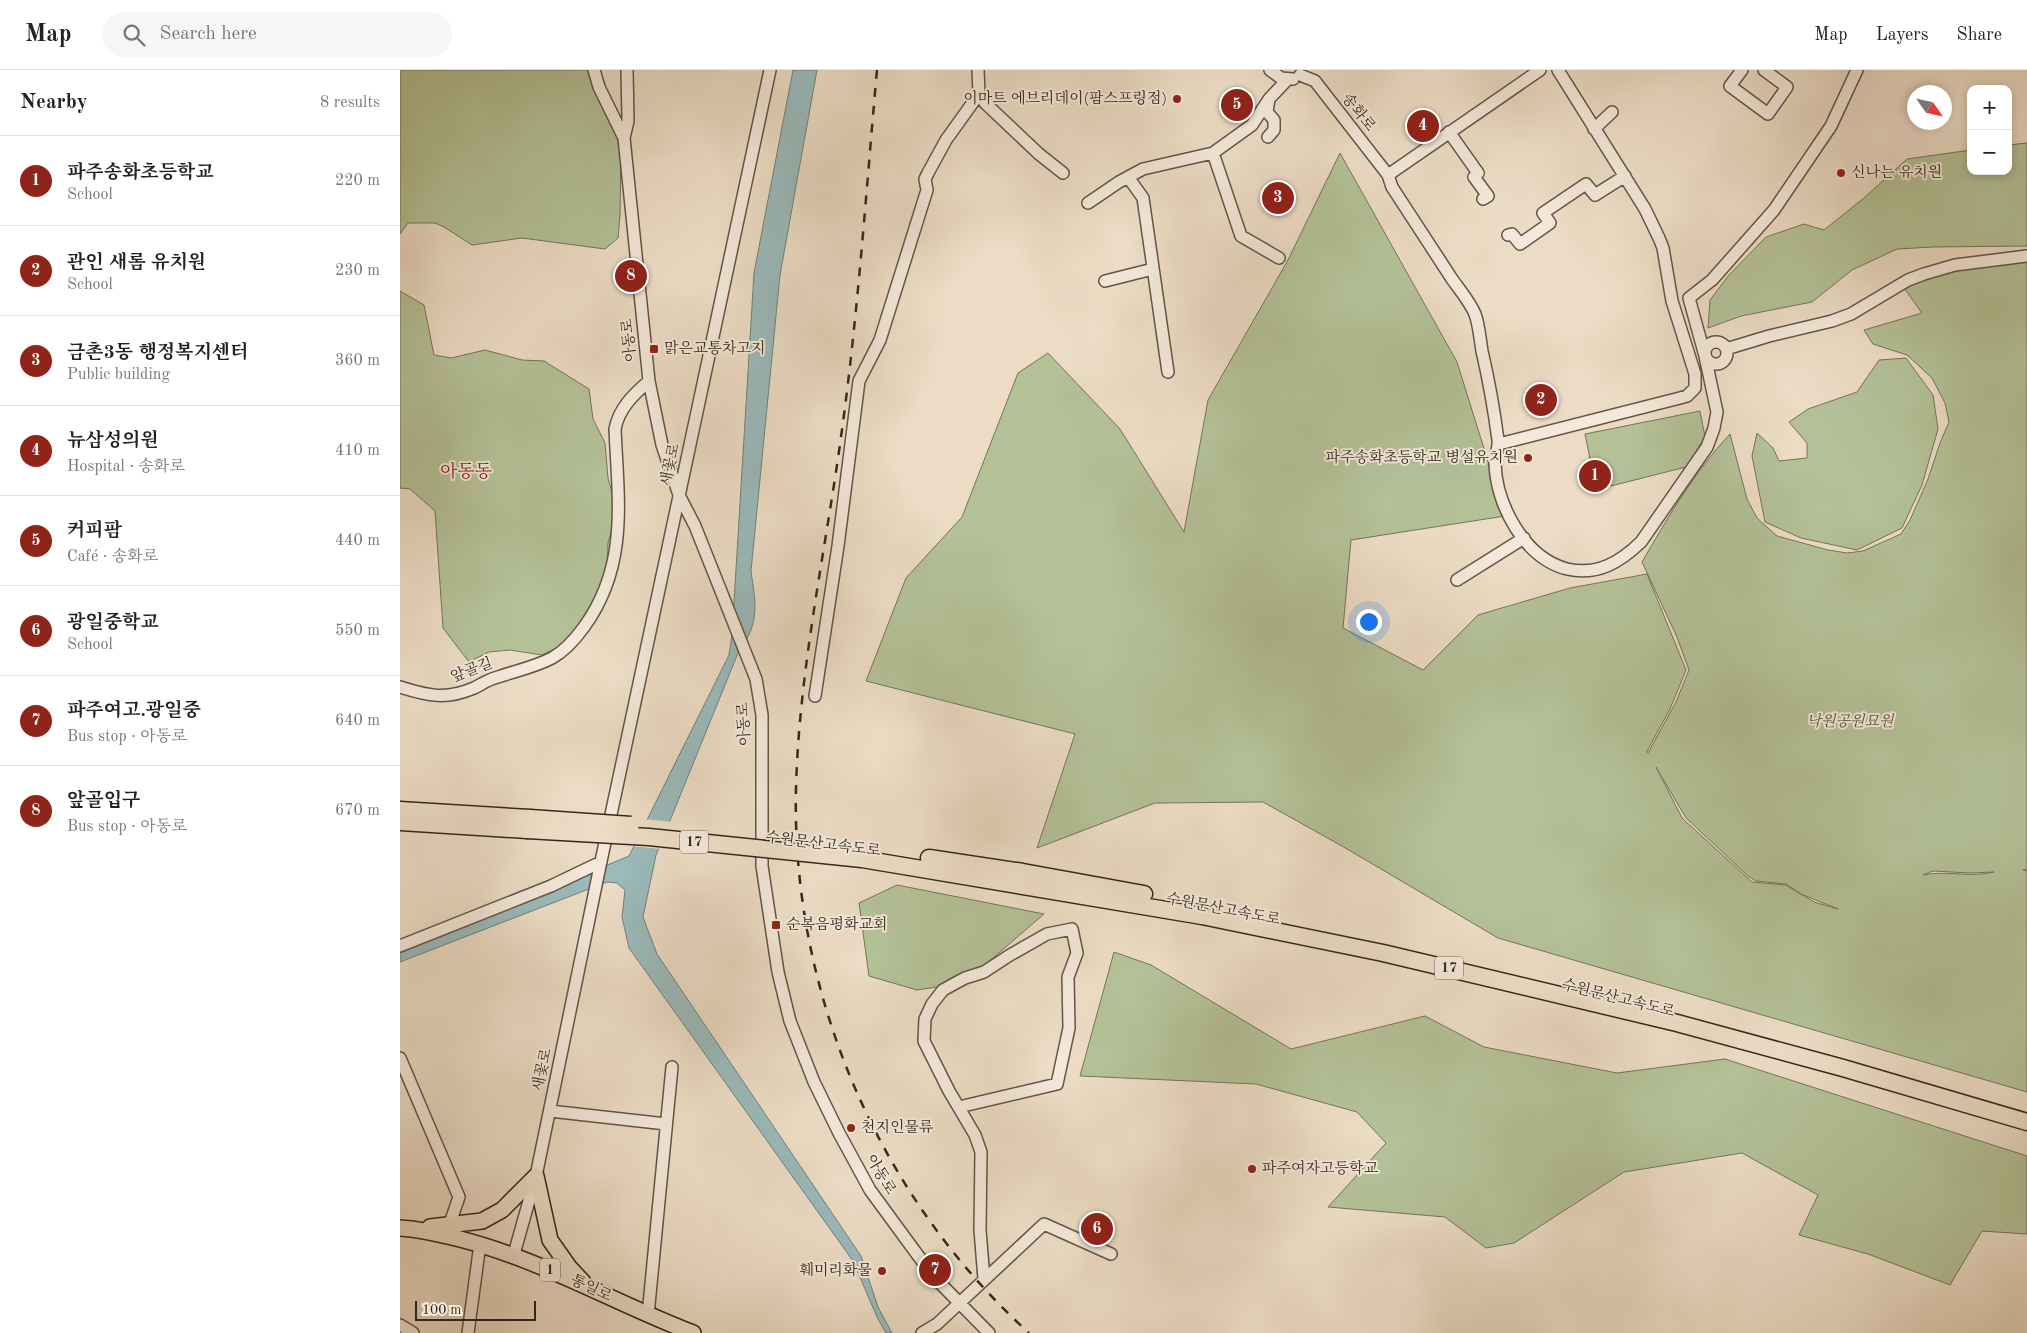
<!DOCTYPE html>
<meta charset="utf-8">
<style>
:root{--surface:#fff;--page:#f6f6f6;--text:#222;--muted:#767676;--line:#e0e0e0;--accent:#8f2418}
body{margin:0;font-family:"Old Standard TT","Noto Serif KR",serif;background:var(--page);color:var(--text)}
.controls{position:absolute;right:15px;top:15px;display:grid;overflow:hidden;border-radius:10px;box-shadow:0 2px 8px #0003}
.controls button{width:45px;height:45px;display:grid;place-items:center;padding:0;border:0;border-bottom:1px solid var(--line);background:var(--surface);color:var(--text);font:25px sans-serif}
.compass{position:absolute;left:1507px;top:15px;width:45px;height:45px;border-radius:50%;background:var(--surface);box-shadow:0 2px 8px #0003;rotate:124deg}
.scale{position:absolute;left:15px;bottom:12px;width:121px;box-sizing:border-box;padding-left:5px;border:2px solid #34281c;border-top:0;font-size:14px;line-height:18px;white-space:nowrap;color:#34281c;-webkit-text-stroke:4px #f3e8d9;paint-order:stroke}
.you{position:absolute;left:968px;top:551px;width:18px;height:18px;margin:-12px;border:4px solid #fff;border-radius:50%;background:#1a73e8;box-shadow:0 0 0 8px #1a73e833}
.badge{display:grid;place-items:center;width:32px;height:32px;border-radius:50%;background:var(--accent);color:#fff;font-size:16px;font-weight:700}
.pin{position:absolute;translate:-50% -50%;border:2px solid #fff;box-shadow:0 1px 5px #0006}
.list{margin:0;padding:0;list-style:none}
h2{display:flex;justify-content:space-between;align-items:center;height:65px;margin:0;padding:0 20px;font-size:21px}
h2 small{font-size:16px;font-weight:400;color:var(--muted)}
.list li{display:grid;grid-template-columns:32px 1fr auto;gap:15px;align-items:center;box-sizing:border-box;height:90px;padding:0 20px;border-top:1px solid var(--line)}
.list b{display:block;font-size:19px;white-space:nowrap}
.list p{margin:0;font-size:16px;white-space:nowrap;color:var(--muted)}
.list em{font-size:16px;font-style:normal;color:var(--muted)}
.icon{flex:none;width:28px;height:28px;fill:none;stroke:currentColor;stroke-width:2;stroke-linecap:round;stroke-linejoin:round}
.map{position:relative;flex:none;width:1627px;height:1263px;overflow:hidden}
header{display:flex;align-items:center;gap:30px;box-sizing:border-box;height:70px;padding:0 25px;background:var(--surface);border-bottom:1px solid var(--line)}
header strong{font-size:24px}
nav{display:flex;gap:28px;margin-inline-start:auto;font-size:18px}
.search{width:350px;height:45px;background:var(--page);display:flex;align-items:center;gap:12px;box-sizing:border-box;padding:0 18px;border-radius:28px;color:var(--muted);font-size:19px}
main{display:flex}
aside{flex:1;background:var(--surface)}
.map>svg:first-child{display:block}
</style>
<header>
<strong>Map</strong>
<div class="search"><svg class="icon" aria-label="search" viewBox="0 0 24 24"><circle cx="10" cy="10" r="6"/><path d="M15 15l6 6"/></svg>Search here</div>
<nav><a>Map</a><a>Layers</a><a>Share</a></nav>
</header>
<main>
<aside>
<h2>Nearby<small>8 results</small></h2>
<ul class="list">
<li><span class="badge">1</span><div><b>파주송화초등학교</b><p>School</p></div><em>220 m</em></li>
<li><span class="badge">2</span><div><b>관인 새롬 유치원</b><p>School</p></div><em>230 m</em></li>
<li><span class="badge">3</span><div><b>금촌3동 행정복지센터</b><p>Public building</p></div><em>360 m</em></li>
<li><span class="badge">4</span><div><b>뉴삼성의원</b><p>Hospital · 송화로</p></div><em>410 m</em></li>
<li><span class="badge">5</span><div><b>커피팜</b><p>Café · 송화로</p></div><em>440 m</em></li>
<li><span class="badge">6</span><div><b>광일중학교</b><p>School</p></div><em>550 m</em></li>
<li><span class="badge">7</span><div><b>파주여고.광일중</b><p>Bus stop · 아동로</p></div><em>640 m</em></li>
<li><span class="badge">8</span><div><b>앞골입구</b><p>Bus stop · 아동로</p></div><em>670 m</em></li>
</ul>
</aside>
<div class="map">
<svg width="1627" height="1263" viewBox="0 0 1627 1263">
<rect width="100%" height="100%" fill="#ecdcc5"/>
<filter id="stains"><feTurbulence type="fractalNoise" baseFrequency=".004" numOctaves="4"/><feColorMatrix values="0 0 0 0 .2 0 0 0 0 .09 0 0 0 0 .02 0 0 0 .5 -.17"/></filter>
<radialGradient id="worn" r=".72"><stop offset=".6" stop-color="#630" stop-opacity="0"/><stop offset="1" stop-color="#630" stop-opacity=".3"/></radialGradient>
<path fill="#b4c197" stroke="#74745a" fill-rule="evenodd" d="M0 0H192L221 77 220 144 218 168 205 179 122 168 72 175 44 157 35 153H8L0 164Z
M1627 73V176L1533 177 1497 179 1452 200 1412 232 1341 246 1308 258 1310 230 1329 205 1366 167 1404 154 1424 160 1464 128 1507 89 1571 80V101H1608V75Z
M940 83 1057 292 1105 446 951 470 943 558 1023 600 1078 545 1170 518 1247 504 1286 600 1270 639 1247 681 1248 683 1276 632 1289 600 1277 567 1242 492C1268 447 1295 401 1330 364L1347 429 1357 448 1377 466 1428 480 1447 483 1463 481 1501 464 1510 450 1528 409 1540 373 1549 352 1545 333 1532 308 1507 285 1473 274 1464 260 1522 243 1504 218 1553 199 1627 191V799L1623 800 1627 801V1022L1098 868 942 776 863 732 755 733 637 778 675 664 466 611 506 508 562 447 618 303 648 283 720 359 784 462 808 330 888 190ZM1256 697 1286 748 1348 806 1356 811 1386 814 1401 824 1438 839 1414 832 1386 815 1352 812 1282 748ZM1533 801 1569 803 1594 802C1570 808 1546 800 1523 805Z
M0 221 24 235 34 285 51 288 85 280 122 290 144 291 189 319 193 349 205 373 208 408 217 441 208 473 207 503 179 557 165 574 142 585 110 580 89 582 69 592 43 558 35 441 10 419 0 418Z
M1506 288 1533 325 1538 359 1522 415 1502 458 1457 480 1401 468 1365 452 1352 386 1357 363 1373 378 1379 391 1407 388V373L1389 352 1408 339 1457 322 1479 290Z
M1300 341 1305 367 1286 397 1211 416 1194 409 1185 364Z
M497 815 644 844 564 913 517 920 469 906 459 833Z
M714 882 751 895 891 979 1025 946 1084 977 1217 1003 1325 989 1627 1086V1164L1582 1161 1550 1215 1468 1184 1399 1165 1418 1125 1342 1083 1224 1102 1114 1173 1086 1178 1045 1147 928 1137 986 1073 957 1042 856 1014 680 1006Z"/>
<path fill="#9ababb" stroke="#71807b" d="M393 0H417L380 205 351 501C356 537 360 552 338 583L256 785 243 847 257 884 461 1186 478 1237 492 1263H486L477 1247 453 1191 229 878 222 847 225 820 217 813 207 812 0 892V881L229 786 329 585 332 565 354 203Z"/>
<path fill="#ecdcc5" d="M244 749 272 752 261 779 231 776Z"/>
<g fill="none" stroke-linecap="round" stroke-linejoin="round">
<g stroke="#625546" stroke-width="14">
<path id="minor" d="M194 0 199 17 224 68
M227 0 228 51 224 68 249 311 262 375 279 425 295 456 356 609 362 645V796L378 902 390 951 414 1012 439 1063 470 1120 533 1206 589 1263
M578 0 579 24 585 33 639 84 663 103
M870 0 881 8 893 9
M1140 0 988 105 992 117C1012 148 1032 178 1052 209 1059 219 1070 232 1075 244 1079 255 1080 269 1082 281 1089 311 1094 340 1098 370 1099 378 1095 385 1095 393 1096 434 1124 488 1167 499 1198 506 1220 492 1241 472L1307 377 1314 358 1317 342 1305 286 1289 228 1312 210 1374 140 1431 56 1457 0
M1342 0 1330 16 1368 44 1387 17 1364 0
M900 5 915 11 988 105
M1194 59 1212 42
M1049 62 1078 103 1074 107 1088 126 1083 129
M868 67 874 60V50L867 42 869 29 888 9
M813 83 841 166 879 188
M728 107 743 128 768 302
M688 133 719 112 743 99 813 83 852 55 869 29
M1108 165 1112 164 1120 174 1150 153 1143 143 1186 114 1195 125 1225 106
M705 211 753 199
M1305 283a11 11 0 1 1 22 0a11 11 0 1 1-22 0Z
M1326 279 1369 266 1432 251 1451 244 1508 210 1524 204 1555 195 1627 186
M1099 374 1280 328 1287 326 1295 318V304L1272 231 1263 178 1259 168 1245 139 1158 0
M1057 510 1124 468
M0 617C28 626 46 630 74 618 82 614 89 609 98 607 115 601 135 597 152 588 165 581 176 568 184 557 229 495 218 430 215 359 219 338 234 324 249 311
M415 626 438 476 459 311 480 270 527 120 525 109 528 103 546 70 579 24
M0 876 151 816 201 792
M0 988 59 1127 49 1156
M559 1037 657 1014 669 958 668 907 677 883 672 859 647 864 610 885 584 902 565 908 543 920 532 934 525 949 524 971 549 1021 575 1065 581 1082 580 1160 584 1209
M150 1041 266 1054
M114 1184 136 1106 200 796 370 0
M248 1245 272 997
M0 1255 13 1263
M68 1263 80 1174
M522 1263 537 1254 644 1154 711 1184"/>
</g>
<g stroke="#34281c" stroke-width="18">
<path id="major" d="M136 1106 150 1170 169 1197 183 1212
M30 1157 82 1151 102 1140 136 1106
M0 1158C20 1159 40 1164 60 1169 142 1190 215 1233 293 1263"/>
</g>
<g stroke="#34281c" stroke-width="19">
<path id="highway" d="M0 740 130 748
M0 752 127 760
M529 788 623 802 744 824
M462 789 802 846 983 883 1277 953 1443 998 1627 1052"/>
</g>
<use href="#minor" stroke="#f3e8d9" stroke-width="11"/>
<use href="#major" stroke="#ecdcc5" stroke-width="15"/>
<use href="#highway" stroke="#ecdcc5" stroke-width="16"/>
<path stroke="#34281c" stroke-width="2.5" stroke-dasharray="9 9" stroke-linecap="butt" d="M477 0C466 122 458 245 441 367 425 484 399 600 396 719 391 922 478 1126 629 1263"/>
<g stroke="#34281c" stroke-width="19" stroke-linecap="butt">
<path id="highway-bridge" d="M130 748 231 755
M127 760 249 767 462 789"/>
</g>
<use href="#highway-bridge" stroke="#ecdcc5" stroke-width="16"/>
</g>
<g fill="#8f2418" stroke="#f3e8d9" stroke-width="2">
<circle cx="777" cy="29" r="5"/>
<circle cx="1441" cy="103" r="5"/>
<rect x="249" y="274" width="10" height="10" rx="2.5"/>
<circle cx="1128" cy="388" r="5"/>
<rect x="371" y="850" width="10" height="10" rx="2.5"/>
<circle cx="451" cy="1058" r="5"/>
<circle cx="852" cy="1099" r="5"/>
<circle cx="482" cy="1201" r="5"/>
</g>
<g text-anchor="middle" dominant-baseline="central" stroke-width="4" stroke-linejoin="round" paint-order="stroke">
<g fill="#f3e8d9" stroke="#6d6255" stroke-width="1">
<rect x="280" y="760.5" width="28" height="23" rx="4"/>
<rect x="1035" y="886.5" width="28" height="23" rx="4"/>
<rect x="140" y="1188.5" width="20" height="23" rx="4"/>
</g>
<g font-size="14" font-weight="bold" fill="#34281c">
<text x="294" y="772">17</text>
<text x="1049" y="898">17</text>
<text x="150" y="1200">1</text>
</g>
<g font-size="15" fill="#34281c" stroke="#f3e8d9" text-anchor="start">
<text x="767" y="29" text-anchor="end">이마트 에브리데이(팜스프링점)</text>
<text x="1451" y="103">신나는 유치원</text>
<text x="264" y="279">맑은교통차고지</text>
<text x="1118" y="388" text-anchor="end">파주송화초등학교 병설유치원</text>
<text x="386" y="855">순복음평화교회</text>
<text x="461" y="1058">천지인물류</text>
<text x="862" y="1099">파주여자고등학교</text>
<text x="472" y="1201" text-anchor="end">훼미리화물</text>
</g>
<g font-size="15" fill="#34281c" stroke="#f3e8d9">
<text transform="translate(958 43) rotate(52)">송화로</text>
<text transform="translate(230 270) rotate(-96)">아동로</text>
<text transform="translate(271 395) rotate(-78)">새꽃로</text>
<text transform="translate(72 601) rotate(-21)">앞골길</text>
<text transform="translate(345 654) rotate(-93)">아동로</text>
<text transform="translate(423 775) rotate(7)">수원문산고속도로</text>
<text transform="translate(823 840) rotate(11)">수원문산고속도로</text>
<text transform="translate(1218 929) rotate(14)">수원문산고속도로</text>
<text transform="translate(143 1000) rotate(-78)">새꽃로</text>
<text transform="translate(480 1105) rotate(59)">아동로</text>
<text transform="translate(191 1219) rotate(25)">통일로</text>
</g>
<g font-size="15" font-style="italic" fill="#544e3b" stroke="#f3e8d9">
<text x="1450" y="652">낙원공원묘원</text>
</g>
<g font-size="18" fill="#7a1f14" stroke="#f3e8d9">
<text x="66" y="402">아동동</text>
</g>
</g>
<rect width="100%" height="100%" filter="url(#stains)"/>
<rect width="100%" height="100%" fill="url(#worn)"/>
</svg>
<div class="controls">
<button>+</button>
<button>−</button>
</div>
<svg class="compass" viewBox="-18 -18 36 36"><path d="M0-13l5 13h-10z" fill="#e53935"/><path d="M0 13l5-13h-10z" fill="#767676"/></svg>
<div class="scale">100 m</div>
<div class="you"></div>
<div class="pin badge" style="left:1195px;top:406px">1</div>
<div class="pin badge" style="left:1141px;top:330px">2</div>
<div class="pin badge" style="left:878px;top:128px">3</div>
<div class="pin badge" style="left:1023px;top:56px">4</div>
<div class="pin badge" style="left:837px;top:35px">5</div>
<div class="pin badge" style="left:697px;top:1159px">6</div>
<div class="pin badge" style="left:535px;top:1200px">7</div>
<div class="pin badge" style="left:231px;top:206px">8</div>
</div>
</main>
